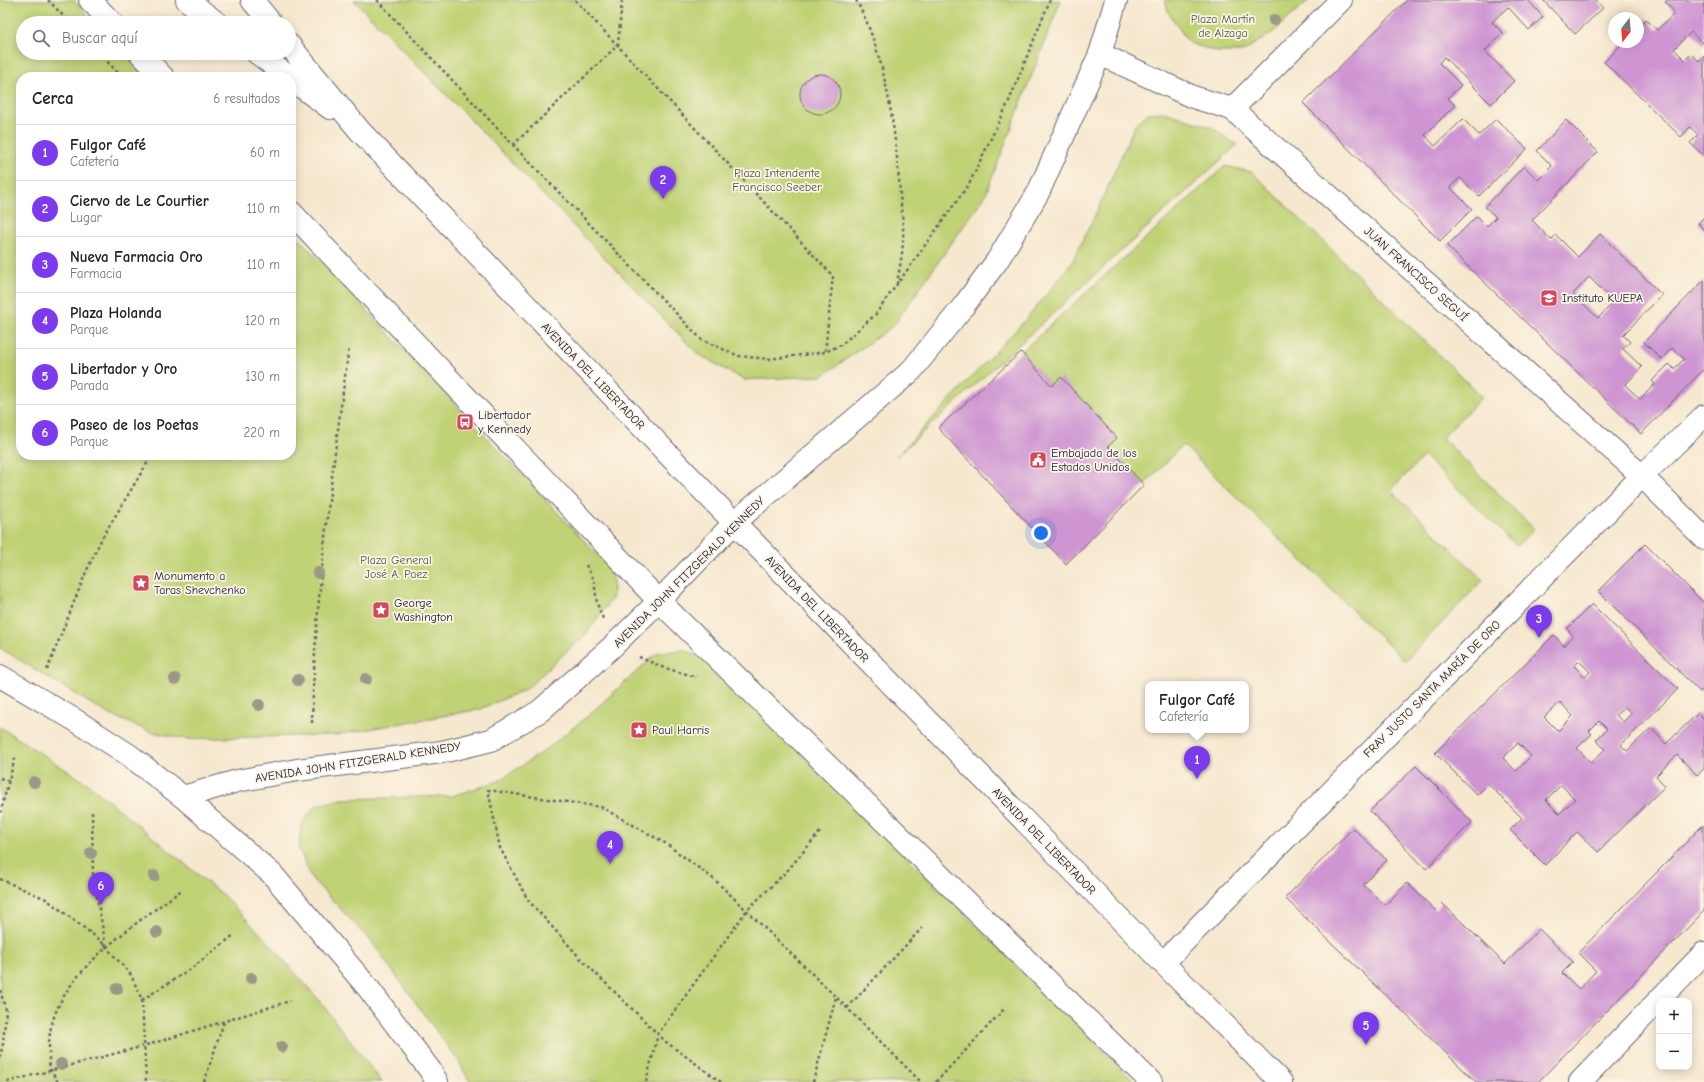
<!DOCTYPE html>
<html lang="es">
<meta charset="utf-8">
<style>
:root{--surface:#fff;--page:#f2f2f2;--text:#222;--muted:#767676;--line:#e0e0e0;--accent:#7c3aed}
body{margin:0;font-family:"Comic Neue",sans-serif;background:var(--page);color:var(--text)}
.controls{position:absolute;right:12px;bottom:12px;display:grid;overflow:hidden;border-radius:8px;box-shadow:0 2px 10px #0003}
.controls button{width:36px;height:36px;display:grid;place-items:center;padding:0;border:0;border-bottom:1px solid var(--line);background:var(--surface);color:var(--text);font:20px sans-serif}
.compass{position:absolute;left:1608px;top:12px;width:36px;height:36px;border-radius:50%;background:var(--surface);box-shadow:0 2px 10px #0003;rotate:196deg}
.you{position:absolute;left:1041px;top:533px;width:14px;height:14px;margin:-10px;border:3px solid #fff;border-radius:50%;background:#1a73e8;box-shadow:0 0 0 6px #1a73e833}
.badge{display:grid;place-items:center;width:26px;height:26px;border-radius:50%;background:var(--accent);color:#fff;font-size:13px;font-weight:700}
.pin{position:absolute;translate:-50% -33px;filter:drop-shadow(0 1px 2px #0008)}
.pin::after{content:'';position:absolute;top:21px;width:14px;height:12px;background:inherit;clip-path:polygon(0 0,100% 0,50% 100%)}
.popup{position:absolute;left:1145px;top:681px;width:104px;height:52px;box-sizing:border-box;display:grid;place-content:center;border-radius:8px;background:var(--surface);filter:drop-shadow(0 1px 3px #0005);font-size:13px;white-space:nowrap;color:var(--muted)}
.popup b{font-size:15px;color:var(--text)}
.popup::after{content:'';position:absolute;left:50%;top:100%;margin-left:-8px;border:8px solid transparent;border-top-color:var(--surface)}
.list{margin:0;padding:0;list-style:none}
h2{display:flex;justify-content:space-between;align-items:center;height:52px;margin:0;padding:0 16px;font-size:17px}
h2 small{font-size:13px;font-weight:400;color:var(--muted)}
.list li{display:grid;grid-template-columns:26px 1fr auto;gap:12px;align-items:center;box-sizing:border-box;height:56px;padding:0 16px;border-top:1px solid var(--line)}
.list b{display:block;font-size:15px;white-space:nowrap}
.list p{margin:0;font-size:13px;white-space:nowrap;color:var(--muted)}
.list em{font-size:13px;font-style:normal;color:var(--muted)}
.icon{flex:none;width:22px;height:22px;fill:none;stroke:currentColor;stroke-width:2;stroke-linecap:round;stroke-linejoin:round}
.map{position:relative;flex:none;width:1704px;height:1082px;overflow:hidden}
.search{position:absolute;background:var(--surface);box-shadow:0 2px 10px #0003;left:16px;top:16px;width:280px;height:44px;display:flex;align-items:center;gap:10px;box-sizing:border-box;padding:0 14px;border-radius:22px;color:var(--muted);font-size:15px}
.panel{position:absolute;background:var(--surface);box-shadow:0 2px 10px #0003;left:16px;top:72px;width:280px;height:388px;border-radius:16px}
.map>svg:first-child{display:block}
</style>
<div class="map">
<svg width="1704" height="1082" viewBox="0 0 1704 1082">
<rect width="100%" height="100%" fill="#fcf5e5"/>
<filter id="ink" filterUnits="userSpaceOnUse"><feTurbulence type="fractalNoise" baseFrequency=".025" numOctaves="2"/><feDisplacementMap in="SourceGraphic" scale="8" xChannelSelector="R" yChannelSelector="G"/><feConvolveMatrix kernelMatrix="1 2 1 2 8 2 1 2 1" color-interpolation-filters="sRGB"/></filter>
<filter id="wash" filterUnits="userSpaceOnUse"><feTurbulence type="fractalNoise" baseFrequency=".012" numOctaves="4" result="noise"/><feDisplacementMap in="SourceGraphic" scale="16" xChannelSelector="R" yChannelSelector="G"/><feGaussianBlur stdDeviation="0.9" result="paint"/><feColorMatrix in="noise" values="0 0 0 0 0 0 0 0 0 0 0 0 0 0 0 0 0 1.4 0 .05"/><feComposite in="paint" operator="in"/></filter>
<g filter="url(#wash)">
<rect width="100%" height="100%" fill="#f6e8cf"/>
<path fill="#bfd275" stroke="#707a58" d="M0 0H74L95 23H23V53H124L146 77H21V455H291V230L607 565 613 580V597L586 634 526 689 481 709 336 735 186 739 151 732 108 714 0 648Z
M354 0H1061L985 196 893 326 822 376 744 380 698 354Z
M1165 0H1309L1272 33 1242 52H1217L1189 43 1168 12Z
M1164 112 1211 127 1237 145 896 457 1029 316 1071 264 1098 209 1135 125 1148 113Z
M1225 166 1252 172 1482 397 1442 438 1534 529 1517 546 1424 456 1391 490 1483 580 1405 661 1183 445 1144 485 1108 446 1117 438 1061 378 1052 386 1021 352Z
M685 650 705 659 1135 1082H470L459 1062 371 941 312 879 299 849 301 825 315 806 342 799 452 796 499 781 544 751 589 715 657 653Z
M0 727 88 784 225 897 271 945 317 998 382 1082H0Z"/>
<g id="blocks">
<path fill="#ce95d2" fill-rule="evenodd" d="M1407 0H1528L1543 17 1529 30 1508 7 1492 22 1503 33 1485 51 1514 81 1491 104 1444 57 1439 63 1461 85 1448 98 1455 105 1425 135 1435 146 1463 119 1479 135 1496 119 1527 149 1479 196 1460 178 1450 187 1472 209 1440 241 1303 103Z
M1543 0H1596L1603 8 1575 34Z
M1667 0H1704V44L1691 32 1674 49 1685 60 1691 54 1699 61 1704 56V156L1690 143 1698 135 1690 127 1681 137 1604 62 1624 42H1638V28L1646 19 1657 30 1675 13 1665 2Z
M800 94a20 20 0 1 1 40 0a20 20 0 1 1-40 0Z
M1566 120 1598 152 1532 220 1551 240 1556 235 1578 257 1600 234 1662 295 1623 335 1630 342 1623 349 1642 367 1625 385 1640 399 1655 384 1652 381 1669 364 1674 369 1684 359 1672 348 1661 359 1644 342 1704 280V369L1641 434 1447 246 1477 216 1487 226 1496 217 1485 207 1524 166 1538 180 1552 166 1537 151ZM1589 277 1614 302 1598 318 1573 294Z
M1704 217V230L1698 223Z
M1021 352 1052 386 1061 377 1117 438 1108 446 1144 485 1066 564 938 428Z
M1645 544 1704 603V688L1700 692 1598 591Z
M1592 604 1678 689 1621 745 1627 751 1651 728 1666 744 1698 713 1704 719V769L1697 775 1677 755 1656 776 1665 786 1598 852 1577 832 1545 865 1510 830 1522 818 1488 784 1477 795 1435 753 1554 635 1564 646 1573 636 1567 629ZM1579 661 1590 672 1585 677 1574 666ZM1560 702 1573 716 1558 731 1544 717ZM1625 707 1632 713 1623 722 1616 715ZM1599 721 1607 729 1596 740 1605 749 1591 763 1577 748 1592 734 1589 731ZM1518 743 1531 756 1516 771 1503 758ZM1561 785 1575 799 1559 814 1546 800Z
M1416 766 1472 822 1426 869 1370 811Z
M1703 825 1704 911 1538 1082H1476L1285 898 1353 828 1387 860 1363 885 1385 905 1407 883 1435 910 1442 903 1505 964 1539 929 1573 962 1562 973 1579 989 1596 971 1578 953Z"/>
</g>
</g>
<g filter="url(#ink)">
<use href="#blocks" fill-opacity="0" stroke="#6c676f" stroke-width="1"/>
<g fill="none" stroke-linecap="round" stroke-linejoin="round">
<g stroke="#6c676f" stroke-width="24">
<path id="minor" d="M1100 54 1193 97 1232 109 1642 476 1704 538
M1232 109 1341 0
M0 676 75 720 129 755 183 797 272 874 369 989 430 1070 437 1082
M183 797 237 781 297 770 442 752 491 740 540 711 613 646 659 601
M1163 963 1642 476 1704 416
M1580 1082 1704 953"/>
</g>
<g stroke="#6c676f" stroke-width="24">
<path id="major" d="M90 0 112 23
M187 0 217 23
M252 0 271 23
M289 45 360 131 686 473 1163 963 1281 1082
M140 53 163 77
M257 53 289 77
M291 79 330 108
M291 212 659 601 1151 1082
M659 601 734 523 911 371 962 308 997 261 1038 193 1100 54 1116 0"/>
</g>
<path stroke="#6c676f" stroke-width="2.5" stroke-dasharray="3 3" stroke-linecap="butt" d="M48 0 70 23
M377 0 513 145 702 340 739 356 769 359 825 352 841 345 875 315 969 184 1009 101 1050 0
M575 0 833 276 825 352
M856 0C886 54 896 133 900 194 901 209 904 224 903 239 903 254 899 270 897 284
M99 53 122 77
M513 145 618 45 622 0
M586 565 594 580 597 603 603 619
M639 657 662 667 696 677
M47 670 86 572 102 538 152 455
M312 723C315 597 332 472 349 347
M0 778 9 781
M92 812 93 875 106 947
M0 813 15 758
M0 879 46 899 100 940 131 975 142 1000 146 1082
M0 990 6 1010 3 1044 0 1057
M142 1000 192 968 234 935
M847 1008 922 928
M7 1082 144 1046 290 1001
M58 1082C48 1067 49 1065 49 1048 47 978 134 926 183 889
M204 1082 224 1022
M646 1082 658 1034 747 910 787 871 820 832
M721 1082 666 1042 582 960 528 900 500 848 488 790 601 807 665 843 715 880 836 997 921 1082
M813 1082 836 997
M936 1082 1005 1008"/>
<use href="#minor" stroke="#fff" stroke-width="22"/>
<use href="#major" stroke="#fff" stroke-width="22"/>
</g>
<g fill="#9b9887">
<circle cx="1274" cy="20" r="6"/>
<circle cx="318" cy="573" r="6"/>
<circle cx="175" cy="679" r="6"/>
<circle cx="366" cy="679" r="6"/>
<circle cx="298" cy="680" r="6"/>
<circle cx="259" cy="705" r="6"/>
<circle cx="34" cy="782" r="6"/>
<circle cx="91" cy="853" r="6"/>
<circle cx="154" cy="876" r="6"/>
<circle cx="157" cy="932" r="6"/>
<circle cx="251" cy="978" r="6"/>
<circle cx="117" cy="989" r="6"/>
<circle cx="282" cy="1047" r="6"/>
<circle cx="61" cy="1064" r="6"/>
</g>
</g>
<defs>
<g id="school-square" transform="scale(0.9)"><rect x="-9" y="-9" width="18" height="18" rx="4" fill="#d1495b" stroke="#fcf5e5"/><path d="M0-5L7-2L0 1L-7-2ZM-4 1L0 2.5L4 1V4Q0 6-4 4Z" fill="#fff"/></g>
<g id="bus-square" transform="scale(0.9)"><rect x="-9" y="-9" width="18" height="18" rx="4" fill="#d1495b" stroke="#fcf5e5"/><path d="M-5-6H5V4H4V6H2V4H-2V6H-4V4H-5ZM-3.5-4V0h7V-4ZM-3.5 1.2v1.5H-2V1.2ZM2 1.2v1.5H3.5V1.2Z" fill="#fff"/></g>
<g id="civic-square" transform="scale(0.9)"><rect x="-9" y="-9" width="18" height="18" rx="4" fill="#d1495b" stroke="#fcf5e5"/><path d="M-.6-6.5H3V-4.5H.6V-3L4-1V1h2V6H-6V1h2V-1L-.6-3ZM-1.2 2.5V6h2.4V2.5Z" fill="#fff"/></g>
<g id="sight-square" transform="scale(0.9)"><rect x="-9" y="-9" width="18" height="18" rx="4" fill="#d1495b" stroke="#fcf5e5"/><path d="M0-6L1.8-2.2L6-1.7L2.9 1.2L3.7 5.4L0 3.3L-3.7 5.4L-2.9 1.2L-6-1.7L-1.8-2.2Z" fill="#fff"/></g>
</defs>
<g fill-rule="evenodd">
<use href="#school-square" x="1549" y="298"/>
<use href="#bus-square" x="465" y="422"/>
<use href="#civic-square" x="1038" y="460"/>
<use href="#sight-square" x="141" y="583"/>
<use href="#sight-square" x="381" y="610"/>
<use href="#sight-square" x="639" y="730"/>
</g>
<g text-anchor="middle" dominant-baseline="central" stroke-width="3.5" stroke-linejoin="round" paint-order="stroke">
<g font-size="12" fill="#51574c" stroke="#fcf5e5">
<text x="1223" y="19">Plaza Martín<tspan x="1223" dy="14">de Alzaga</tspan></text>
<text x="777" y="173">Plaza Intendente<tspan x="777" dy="14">Francisco Seeber</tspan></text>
<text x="396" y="560">Plaza General<tspan x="396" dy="14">José A. Paez</tspan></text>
</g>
<g font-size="12" fill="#22223b" stroke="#fcf5e5">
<text transform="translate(1416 274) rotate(42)">JUAN FRANCISCO SEGUÍ</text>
<text transform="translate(593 376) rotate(46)">AVENIDA DEL LIBERTADOR</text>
<text transform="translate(689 572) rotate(-45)">AVENIDA JOHN FITZGERALD KENNEDY</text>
<text transform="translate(817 609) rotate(46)">AVENIDA DEL LIBERTADOR</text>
<text transform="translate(1432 689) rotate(-45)">FRAY JUSTO SANTA MARÍA DE ORO</text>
<text transform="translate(358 762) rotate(-9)">AVENIDA JOHN FITZGERALD KENNEDY</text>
<text transform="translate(1044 841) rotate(46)">AVENIDA DEL LIBERTADOR</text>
</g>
<g font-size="12" fill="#22223b" stroke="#fcf5e5" text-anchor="start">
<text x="1562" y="298">Instituto KUEPA</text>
<text x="478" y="415">Libertador<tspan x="478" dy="14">y Kennedy</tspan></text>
<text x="1051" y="453">Embajada de los<tspan x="1051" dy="14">Estados Unidos</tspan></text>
<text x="154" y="576">Monumento a<tspan x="154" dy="14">Taras Shevchenko</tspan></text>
<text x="394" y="603">George<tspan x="394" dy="14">Washington</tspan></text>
<text x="652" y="730">Paul Harris</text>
</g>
</g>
</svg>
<div class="controls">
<button>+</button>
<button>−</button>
</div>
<svg class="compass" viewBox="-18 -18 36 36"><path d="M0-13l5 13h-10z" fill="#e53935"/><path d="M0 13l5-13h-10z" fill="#767676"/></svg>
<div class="you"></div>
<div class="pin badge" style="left:1197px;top:779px">1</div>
<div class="popup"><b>Fulgor Café</b>Cafetería</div>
<div class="pin badge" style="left:663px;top:199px">2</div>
<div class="pin badge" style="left:1539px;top:638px">3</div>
<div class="pin badge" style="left:610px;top:864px">4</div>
<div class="pin badge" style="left:1366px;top:1045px">5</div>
<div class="pin badge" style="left:101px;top:905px">6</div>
<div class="search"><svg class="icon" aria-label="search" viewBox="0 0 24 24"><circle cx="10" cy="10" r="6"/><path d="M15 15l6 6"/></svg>Buscar aquí</div>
<section class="panel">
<h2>Cerca<small>6 resultados</small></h2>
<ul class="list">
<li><span class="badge">1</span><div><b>Fulgor Café</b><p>Cafetería</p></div><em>60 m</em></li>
<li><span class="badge">2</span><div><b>Ciervo de Le Courtier</b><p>Lugar</p></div><em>110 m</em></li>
<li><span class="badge">3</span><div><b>Nueva Farmacia Oro</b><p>Farmacia</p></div><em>110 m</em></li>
<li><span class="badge">4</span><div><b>Plaza Holanda</b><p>Parque</p></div><em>120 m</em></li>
<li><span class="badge">5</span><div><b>Libertador y Oro</b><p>Parada</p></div><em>130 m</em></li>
<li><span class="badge">6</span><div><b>Paseo de los Poetas</b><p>Parque</p></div><em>220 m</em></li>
</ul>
</section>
</div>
